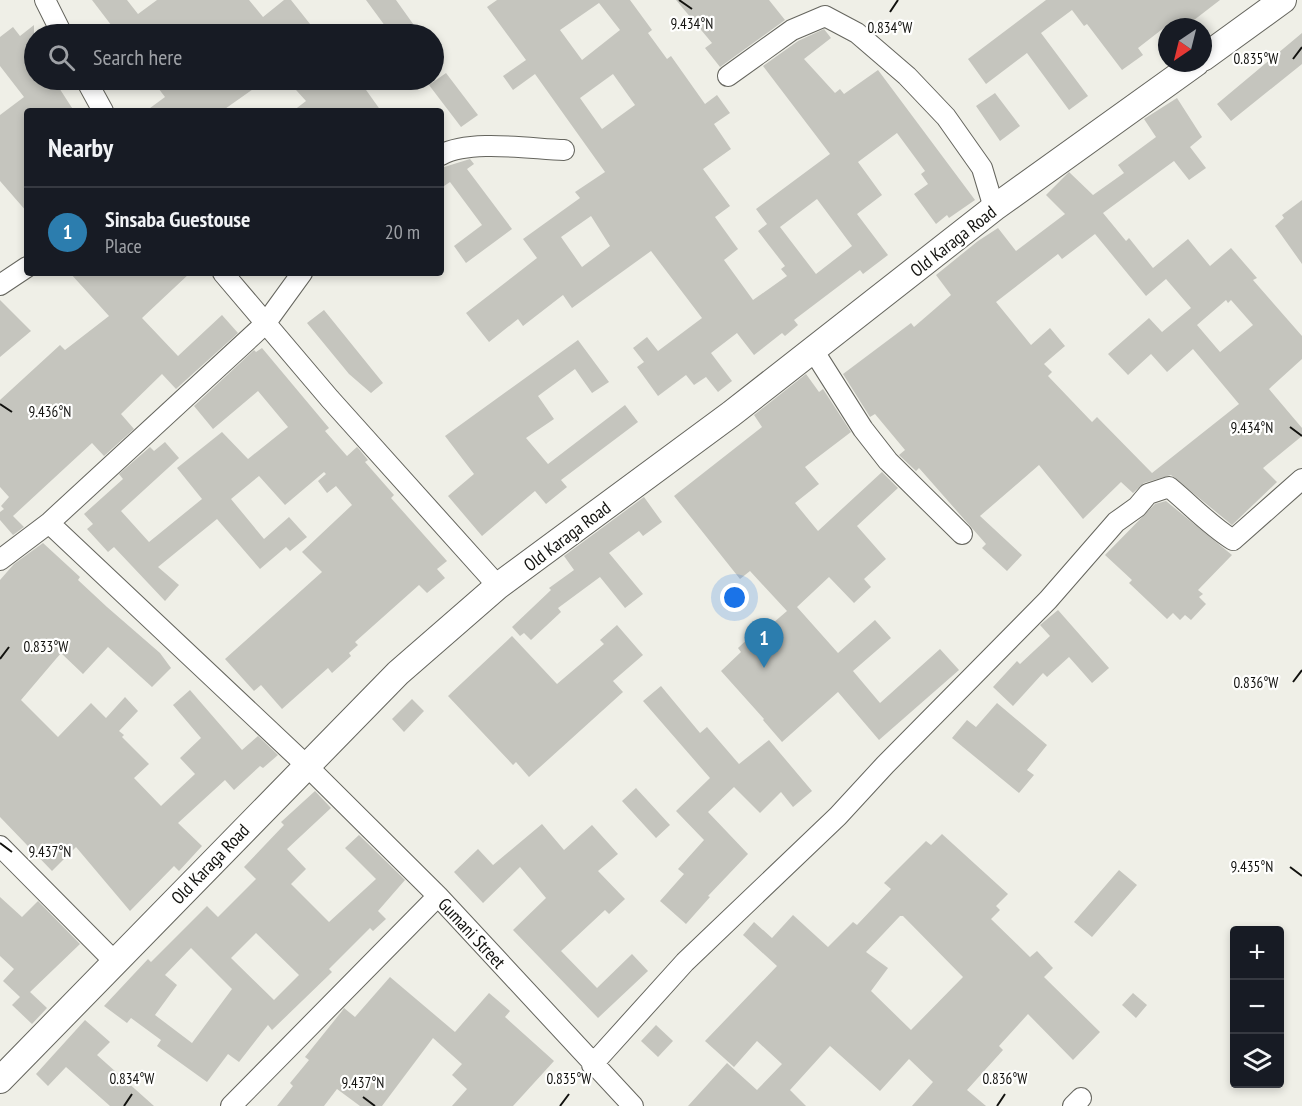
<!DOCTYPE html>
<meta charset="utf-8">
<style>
:root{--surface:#171b24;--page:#20242c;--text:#f1f3f6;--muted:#9ea1a6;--line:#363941;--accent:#2c7dae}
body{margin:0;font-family:"PT Sans Narrow",sans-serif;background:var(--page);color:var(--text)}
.controls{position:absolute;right:18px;bottom:18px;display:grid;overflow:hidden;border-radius:6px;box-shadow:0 3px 9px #0003}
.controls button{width:54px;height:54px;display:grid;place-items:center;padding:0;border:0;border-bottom:2px solid var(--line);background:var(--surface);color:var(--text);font:30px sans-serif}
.compass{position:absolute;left:1158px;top:18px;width:54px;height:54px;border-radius:50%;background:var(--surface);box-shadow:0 3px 9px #0003;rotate:215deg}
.you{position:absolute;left:735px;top:598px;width:21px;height:21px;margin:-15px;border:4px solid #fff;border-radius:50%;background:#1a73e8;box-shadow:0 0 0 9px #1a73e833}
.badge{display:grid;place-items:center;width:39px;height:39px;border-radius:50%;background:var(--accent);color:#fff;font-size:20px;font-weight:700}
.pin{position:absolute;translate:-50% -50px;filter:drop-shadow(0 2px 3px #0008)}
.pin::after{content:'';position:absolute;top:32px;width:21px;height:18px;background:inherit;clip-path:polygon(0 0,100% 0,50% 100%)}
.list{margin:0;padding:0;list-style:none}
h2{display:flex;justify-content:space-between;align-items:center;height:78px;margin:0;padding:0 24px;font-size:26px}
h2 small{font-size:20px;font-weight:400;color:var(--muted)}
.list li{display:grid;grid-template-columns:39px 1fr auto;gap:18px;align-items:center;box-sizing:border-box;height:90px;padding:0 24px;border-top:2px solid var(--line)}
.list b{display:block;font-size:22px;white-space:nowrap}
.list p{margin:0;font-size:20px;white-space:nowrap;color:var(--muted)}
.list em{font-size:20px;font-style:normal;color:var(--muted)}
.icon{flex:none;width:33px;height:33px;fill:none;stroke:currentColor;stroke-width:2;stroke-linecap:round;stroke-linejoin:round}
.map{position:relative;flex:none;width:1302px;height:1106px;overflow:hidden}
.search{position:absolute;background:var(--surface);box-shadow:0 3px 9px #0003;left:24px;top:24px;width:420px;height:66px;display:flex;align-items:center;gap:15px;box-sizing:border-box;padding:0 21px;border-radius:33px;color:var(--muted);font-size:22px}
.panel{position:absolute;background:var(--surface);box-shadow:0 3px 9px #0003;left:24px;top:108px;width:420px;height:168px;border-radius:6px}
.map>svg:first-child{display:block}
</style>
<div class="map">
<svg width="1302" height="1106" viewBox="0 0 1302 1106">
<rect width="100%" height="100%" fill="#efefe7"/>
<path fill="#c5c5be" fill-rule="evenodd" d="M92 0H127L138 14 157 0H249L263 17 284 0H291L318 34H118Z
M366 0H396L416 28 407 34H391Z
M497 0H630L652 30 648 33 667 59 671 56 705 104 717 95 730 113 714 124 731 149 703 169 730 206 715 217 738 249 724 260 753 300 787 276 781 269 785 266 758 231 767 224 756 209 830 154 763 66 798 41 824 29 831 38 804 59 835 93 840 89 844 94 878 70 975 200 949 218 947 215 936 224 914 194 928 184 921 174 925 171 897 133 858 162 882 195 857 214 888 255 863 274 860 270 794 320 798 325 785 336 782 333 754 355 737 333 711 353 732 381 718 392 706 377 694 385 686 375 658 396 637 367 644 362 633 348 647 337 658 351 702 318 651 251 572 308 563 295 523 326 518 319 489 342 466 313 537 258 523 239 580 198 575 192 605 172 535 74 513 90 503 76 526 60 487 7ZM599 3 620 30 582 60 560 30ZM613 74 635 105 602 129 580 98ZM817 199 852 246 816 274 780 227ZM591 216 610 246 582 267 561 237Z
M676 0H769L785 20 720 67 705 48 712 43Z
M1046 0H1220L1185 27H1165L1138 48 1143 55 1122 70 1087 24 1084 26 1072 10 1041 33 1088 96 1069 110 1027 53 986 84 968 59Z
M34 25V80H54L74 111H27V212L0 181V115L24 97 0 66V37L13 27 20 36Z
M1302 33V64L1231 121 1217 104Z
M446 73 478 115 461 127 429 85Z
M152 80H266L222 111H146L165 97Z
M287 80H359L381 111H293L306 101Z
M995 93 1020 126 1000 141 976 106Z
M1177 98 1202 137 1190 147 1206 168 1189 180 1174 161 1103 213 1126 241 1129 238 1153 268 1188 239 1210 266 1231 248 1257 278 1253 280 1302 336V359L1269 389 1302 428V436L1263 468 1277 482 1232 525 1171 475 1144 483 1133 493 1121 482 1083 519 1039 465 980 516 1022 555 1007 571 982 548 986 544 919 468 916 471 899 455 905 450 875 414 870 417 843 374 911 323 914 327 951 295 936 275 978 241 998 228 1016 251 1065 214 1046 195 1069 172 1093 195 1124 173 1118 165 1156 137 1144 119ZM1095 234 1146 296 1166 279 1191 308 1162 332 1149 318 1108 354 1128 375 1151 354 1167 372 1193 349 1239 404 1152 473 1097 417 1092 422 1048 376 1052 372 1044 364 1065 346 1050 328 1031 345 996 302 1058 254 1062 259ZM1226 300 1228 303 1231 300 1253 325 1220 352 1197 325Z
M470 159 474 164 467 169 512 229 466 263 454 246 482 225 450 182 441 188V168Z
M1302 200V264L1275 226 1284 218 1282 215Z
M70 273H190L142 318 178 356 222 315 238 333 176 389 162 374 121 414 134 429 104 456 92 443 13 516 24 527 13 535 0 520V512L4 509 1 506 9 497 0 487V400L60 345 65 350 109 316Z
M0 300 31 331 0 357Z
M324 310 383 383 371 393 349 374 307 323Z
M578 340 609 382 592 393 575 369 538 396 554 419 526 438 548 464 625 405 638 422 561 480 567 487 546 504 535 491 482 536 448 496 474 474 445 436Z
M262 348 329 428 325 431 347 456 357 447 359 449 368 460 365 462 394 495 391 498 447 561 437 569 445 578 427 593 419 585 355 642 358 645 349 653 351 656 332 673 328 668 282 709 261 685 254 691 225 659 322 572 302 552 352 505 336 486 327 493 318 481 326 474 324 472 285 505 259 476 231 499 264 539 289 517 307 537 290 551 286 547 260 569 217 519 158 567 179 585 165 601 114 547 108 552 87 529 93 524 84 514 123 479 119 474 150 447 154 451 165 442 179 458 121 511 149 542 202 499 177 468 222 432 248 459 288 427 258 391 213 429 194 406 254 350 256 352Z
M806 374 819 392 823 389 851 432 805 467 819 484 795 503 818 531 882 472 898 488 857 526 886 559 864 579 871 587 854 603 829 577 797 607 838 653 875 620 891 638 853 671 880 703 940 649 959 670 879 740 838 692 782 742 763 720 764 719 721 671 741 652 738 648 754 633 758 636 787 611 750 571 740 579 674 496 762 427 754 415Z
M644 497 662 522 643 536 639 531 609 553 643 594 625 608 600 577 558 608 561 612 531 640 524 633 520 636 512 627 551 590 549 588 574 570 564 556Z
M1166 501 1232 555 1198 590 1203 594 1199 597 1206 604 1191 620 1185 615 1180 620 1173 613 1167 619 1129 583 1132 580 1105 555 1155 504Z
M43 543 80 577 78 580 107 607 160 653 171 668 152 687 108 647 83 674 61 653 21 700 58 737 91 703 106 718 125 697 138 711 119 731 124 735 122 737 149 764 134 778 161 806 195 774 180 758 201 738 173 705 190 690 242 750 258 736 278 755 263 768 260 766 234 790 225 780 178 823 202 846 179 871 174 866 130 911 76 847 52 871 0 817V580L14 564Z
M1058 610 1109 668 1092 683 1069 657 1047 677 1043 673 1013 706 993 687 1017 661 1020 664 1050 636 1040 625Z
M617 625 643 655 613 681 623 692 529 777 516 762 513 765 448 696 512 636 557 684 604 644 600 640Z
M661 686 700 733 707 727 739 764 769 740 812 791 793 807 781 792 760 813 734 787 708 812 748 854 708 896 710 897 686 924 660 901 684 874 678 869 704 840 676 811 710 778 643 701Z
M412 699 424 711 404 732 392 719Z
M997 703 1047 745 1027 770 1034 775 1019 793 952 738 967 720 976 727Z
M636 788 670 825 656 838 622 801Z
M315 791 331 808 287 849 306 869 291 884 329 922 376 879 345 848 359 835 405 880 378 911 386 919 373 931 370 928 329 969 332 972 272 1030 268 1025 239 1062 228 1054 207 1082 157 1046 161 1040 131 1018 127 1023 104 1006 148 959 151 962 207 906 218 917 256 879 244 867 284 825 281 822ZM256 933 299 975 274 1000 231 958ZM191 948 232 989 192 1043 155 1015 177 985 165 975Z
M542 824 564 850 592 825 618 854 598 871 625 899 609 914 605 910 561 951 597 988 632 954 648 971 598 1018 513 930 546 898 520 867 483 903 454 872 478 849 493 865Z
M942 834 1008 894 996 906 1000 910 991 919 1030 957 1037 951 1053 968 1044 977 1100 1032 1073 1060 1028 1014 999 1046 1003 1050 967 1090 986 1106H912L933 1082 909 1059 880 1091 830 1046 790 1090 806 1106H688L727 1063 757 1090 782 1064 757 1041 734 1067 705 1041 777 966 743 935 754 922 772 938 793 915 828 947 853 922 857 925 891 889 884 883 926 841 931 845ZM900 916H903L963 977 911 1030 871 991 888 968 866 952Z
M1119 870 1137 885 1092 937 1074 922Z
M0 897 22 917 38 901 80 944 30 992 47 1008 32 1024 12 1005 20 997 3 981 14 969 0 956Z
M390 977 455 1032 489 993 510 1011 505 1017 554 1061 513 1106H452L467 1089 452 1075 462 1064 433 1038 382 1106H360L337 1089 324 1106H277L293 1086 290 1083 309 1060 305 1057 342 1011 344 1008 355 1017Z
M1133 993 1147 1005 1136 1018 1122 1005Z
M85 1020 110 1042 97 1055 154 1106H110L66 1067 48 1086 36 1074Z
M656 1025 673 1041 658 1057 641 1041Z"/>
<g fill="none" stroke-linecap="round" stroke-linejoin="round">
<g stroke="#65655e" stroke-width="22">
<path id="minor" d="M45 0 62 34
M728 76 792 30 825 16 857 33 907 76 946 117 982 168 994 208
M86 80 103 111
M441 155C470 139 531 149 564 150
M223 273 330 399 498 586
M302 273 265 324 49 523 306 765 438 896 633 1106
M0 285 27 267
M813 350 863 429 888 461 962 534
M0 560 49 523
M0 846 115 962
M592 1065 685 962 838 816 885 765 1048 600 1116 522 1137 507 1148 494 1169 487C1191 505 1209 525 1233 540L1302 479
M231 1106 438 896
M1073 1106 1081 1098"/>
</g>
<g stroke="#65655e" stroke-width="28">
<path id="tertiary" d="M1203 58 1283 0
M0 1080 398 673 498 586 731 414 994 208 1196 63"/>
</g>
<use href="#minor" stroke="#fff" stroke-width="20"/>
<use href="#tertiary" stroke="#fff" stroke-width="26"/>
</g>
<path fill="none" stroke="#12120f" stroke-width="2" d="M679 0 692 9M890 12 898 0M1293 59 1302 47M0 404 12 412M1290 427 1302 436M0 659 9 647M1293 682 1302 670M0 843 12 852M1290 867 1302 876M363 1097 375 1106M124 1106 132 1094M560 1106 569 1094M997 1106 1005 1094"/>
<g text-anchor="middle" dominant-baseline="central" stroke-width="4.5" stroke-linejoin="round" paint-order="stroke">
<g font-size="18" fill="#12120f" stroke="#fffffe">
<text transform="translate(953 241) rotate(-38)">Old Karaga Road</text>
<text transform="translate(567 536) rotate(-37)">Old Karaga Road</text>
<text transform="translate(210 864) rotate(-46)">Old Karaga Road</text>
<text transform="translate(472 933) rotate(47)">Gumani Street</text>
</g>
</g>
<g font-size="15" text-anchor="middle" fill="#12120f" stroke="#fffffe" stroke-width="4.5" stroke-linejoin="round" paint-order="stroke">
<text x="692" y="29">9.434°N</text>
<text x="890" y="33">0.834°W</text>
<text x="1256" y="64">0.835°W</text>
<text x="50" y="417">9.436°N</text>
<text x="1252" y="433">9.434°N</text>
<text x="46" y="652">0.833°W</text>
<text x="1256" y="688">0.836°W</text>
<text x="50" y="857">9.437°N</text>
<text x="1252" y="872">9.435°N</text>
<text x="132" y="1084">0.834°W</text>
<text x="569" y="1084">0.835°W</text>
<text x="1005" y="1084">0.836°W</text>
<text x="363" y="1088">9.437°N</text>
</g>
</svg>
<div class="controls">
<button>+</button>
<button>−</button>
<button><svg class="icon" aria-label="layers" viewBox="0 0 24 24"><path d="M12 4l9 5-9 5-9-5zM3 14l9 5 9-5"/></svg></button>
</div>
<svg class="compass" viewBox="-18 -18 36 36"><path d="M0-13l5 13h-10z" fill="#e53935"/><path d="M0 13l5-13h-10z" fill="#9ea1a6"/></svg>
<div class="you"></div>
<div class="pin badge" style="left:764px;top:668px">1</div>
<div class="search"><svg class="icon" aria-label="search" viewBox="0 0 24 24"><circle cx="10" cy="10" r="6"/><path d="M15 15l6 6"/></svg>Search here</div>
<section class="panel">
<h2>Nearby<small></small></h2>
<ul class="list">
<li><span class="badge">1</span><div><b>Sinsaba Guestouse</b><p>Place</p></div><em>20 m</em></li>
</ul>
</section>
</div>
